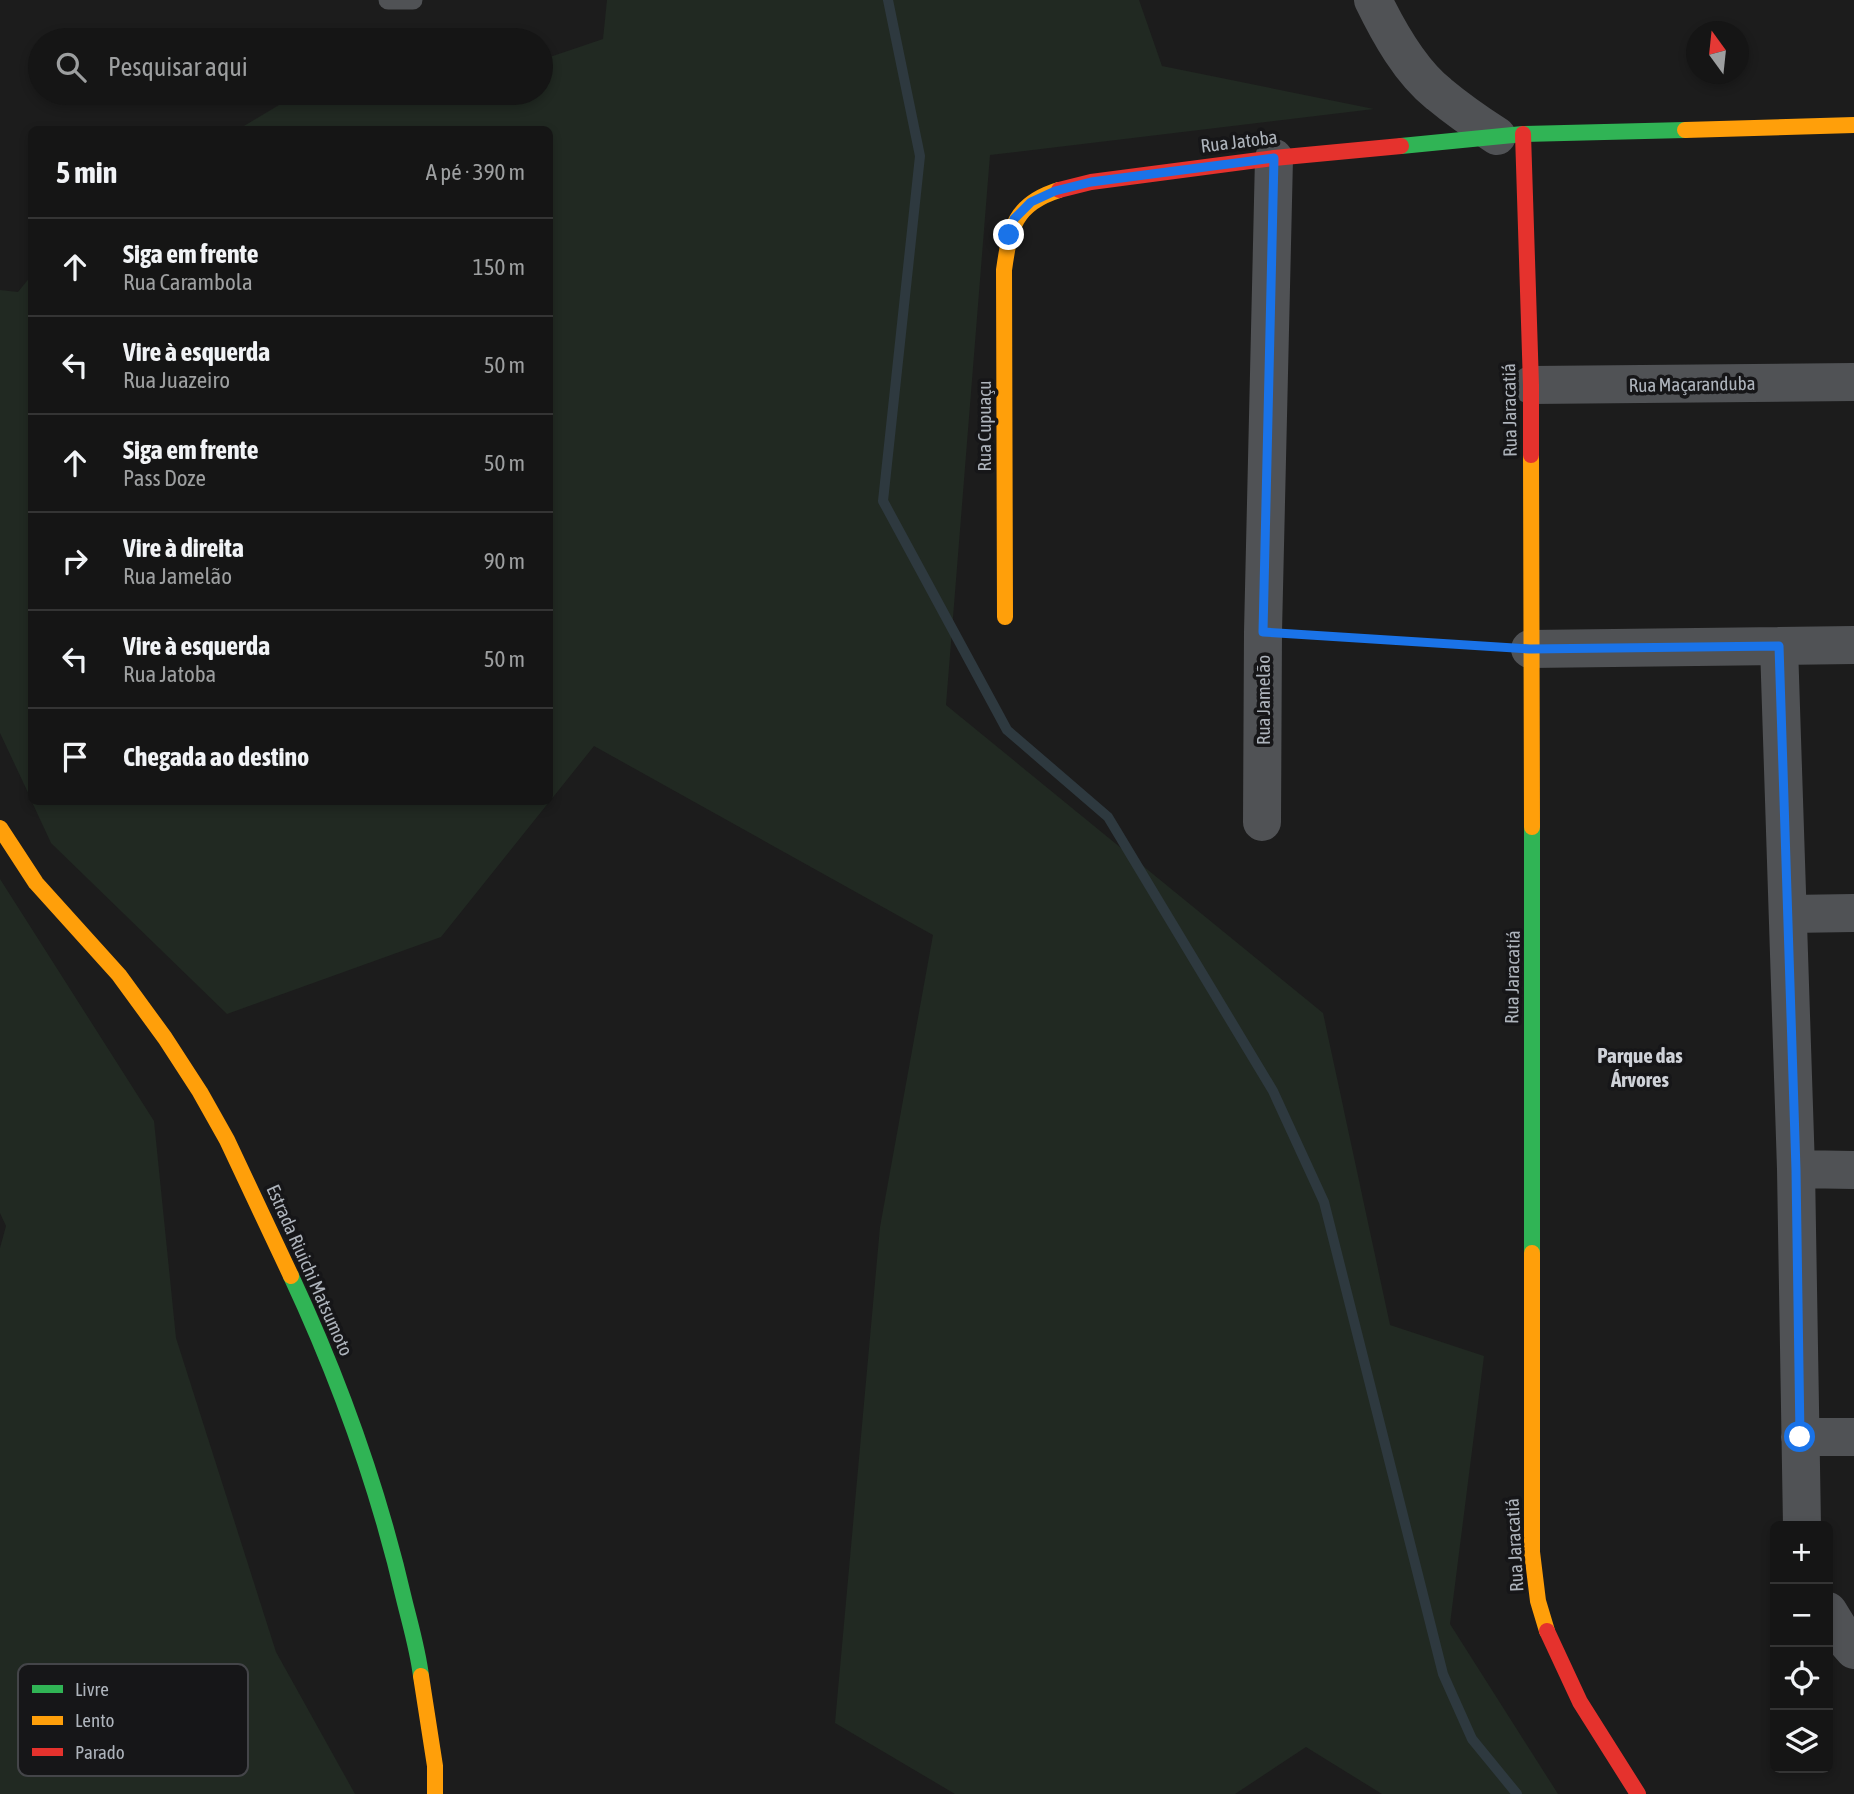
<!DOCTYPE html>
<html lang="pt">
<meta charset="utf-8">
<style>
:root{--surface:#151515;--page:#222;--text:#f1f3f6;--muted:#9d9fa0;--line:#343434}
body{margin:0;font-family:"Asap Condensed",sans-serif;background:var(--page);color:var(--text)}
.controls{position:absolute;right:21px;bottom:21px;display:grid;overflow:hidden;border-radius:10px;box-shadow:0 4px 10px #0003}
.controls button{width:63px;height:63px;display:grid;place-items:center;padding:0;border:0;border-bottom:2px solid var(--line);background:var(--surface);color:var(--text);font:35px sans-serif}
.compass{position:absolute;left:1686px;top:21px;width:63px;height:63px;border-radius:50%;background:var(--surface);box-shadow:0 4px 10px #0003;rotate:345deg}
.stop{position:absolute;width:21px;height:21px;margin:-16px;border:5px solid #1a73e8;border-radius:50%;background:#fff}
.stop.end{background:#1a73e8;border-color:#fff;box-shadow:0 2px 7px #0008}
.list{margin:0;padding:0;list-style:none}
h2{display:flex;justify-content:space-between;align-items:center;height:91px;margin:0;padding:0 28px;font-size:30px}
h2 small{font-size:23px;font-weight:400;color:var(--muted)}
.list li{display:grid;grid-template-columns:46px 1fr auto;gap:21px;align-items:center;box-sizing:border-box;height:98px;padding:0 28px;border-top:2px solid var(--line)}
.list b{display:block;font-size:26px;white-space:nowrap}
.list p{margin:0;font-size:23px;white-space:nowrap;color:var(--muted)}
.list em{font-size:23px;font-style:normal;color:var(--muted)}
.icon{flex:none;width:38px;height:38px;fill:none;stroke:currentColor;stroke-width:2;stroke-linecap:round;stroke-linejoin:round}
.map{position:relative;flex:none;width:1854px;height:1794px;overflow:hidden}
.search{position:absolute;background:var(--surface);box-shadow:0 4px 10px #0003;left:28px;top:28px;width:525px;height:77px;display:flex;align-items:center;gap:18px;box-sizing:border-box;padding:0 24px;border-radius:38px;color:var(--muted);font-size:26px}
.panel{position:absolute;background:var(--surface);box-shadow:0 4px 10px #0003;left:28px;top:126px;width:525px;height:679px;border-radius:10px}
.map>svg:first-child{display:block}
</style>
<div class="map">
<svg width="1854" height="1794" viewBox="0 0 1854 1794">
<rect width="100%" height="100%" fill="#1c1c1c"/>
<path fill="#212922" d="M607 0H1139L1162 66 1374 109 990 155 946 705 1323 1013 1390 1325 1484 1356 1450 1624 1558 1794H1382L1306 1747 1235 1794H955L835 1723 880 1227 933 935 594 746 550 801V130L239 129 299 93H397L416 101 440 93H541V60L603 39Z
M31 276 32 801 0 733V290L18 292Z
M32 802H549L441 937 227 1014 51 843Z
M0 879 154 1121 176 1338 276 1652 355 1794H0V1248L6 1226 0 1213Z"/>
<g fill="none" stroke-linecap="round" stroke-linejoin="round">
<path stroke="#2e393f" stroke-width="10" d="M888 0 920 156 883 501 1007 730 1108 817 1273 1091 1324 1202 1443 1674 1472 1739 1517 1794"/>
<path stroke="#4c4d50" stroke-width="4.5" stroke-dasharray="3.5 5" stroke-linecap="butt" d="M1299 635 1493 646"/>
<path stroke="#505255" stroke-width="19" d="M388 0H413"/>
<path stroke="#505255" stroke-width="38" d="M1373 0C1389 33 1410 71 1439 94 1457 109 1477 123 1497 136
M1531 385 1854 382
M1779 646 1796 1169 1802 1526
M1530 649 1854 645
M1262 822 1263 632 1274 158
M1789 914 1854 913
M1796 1169 1854 1170
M1800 1437H1854
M1828 1611 1847 1642 1854 1650"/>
<path stroke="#30b455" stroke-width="16" d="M1401 146 1523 134 1685 130
M1532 1253V827
M291 1276C340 1381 379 1490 405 1603 411 1627 418 1651 421 1676"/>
<path stroke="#ff9f0a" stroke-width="16" d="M1685 130 1854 125
M1531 455 1532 827
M1005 617 1004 270C1010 228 1014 204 1059 190
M0 828 36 883 119 975 165 1038 200 1092 227 1140 291 1276
M1532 1253V1552L1538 1601 1547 1631
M421 1676 435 1766V1794"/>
<path stroke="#e5322d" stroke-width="16" d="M1523 134 1531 385V455
M1059 190 1091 182 1274 158 1401 146
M1547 1631 1580 1702 1638 1794"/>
</g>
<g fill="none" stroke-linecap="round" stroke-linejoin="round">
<path stroke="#1a73e8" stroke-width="9" d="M1009 235 1014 219 1031 202 1055 191 1091 182 1274 158 1263 632 1530 649 1779 646 1796 1170 1800 1437"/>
</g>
<g text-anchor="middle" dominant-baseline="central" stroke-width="7" stroke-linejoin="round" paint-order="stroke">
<g font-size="19" fill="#aeb4bc" stroke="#161618">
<text transform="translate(1239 141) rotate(-7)">Rua Jatoba</text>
<text transform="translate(1692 384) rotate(-1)">Rua Maçaranduba</text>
<text transform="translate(1509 410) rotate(-91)">Rua Jaracatiá</text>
<text transform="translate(984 426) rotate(-90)">Rua Cupuaçu</text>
<text transform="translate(1263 700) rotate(-90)">Rua Jamelão</text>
<text transform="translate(1512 977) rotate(-89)">Rua Jaracatiá</text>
<text transform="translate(310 1270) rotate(66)">Estrada Riuichi Matsumoto</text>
<text transform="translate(1514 1545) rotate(-93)">Rua Jaracatiá</text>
</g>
<g font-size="21" font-weight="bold" fill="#cfd2d8" stroke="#161618">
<text x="1640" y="1055">Parque das<tspan x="1640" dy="24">Árvores</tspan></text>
</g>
</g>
<rect x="18" y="1664" width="230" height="112" rx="10" fill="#161618" stroke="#444549" stroke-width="2"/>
<rect x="32" y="1685" width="31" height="8" fill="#30b455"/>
<rect x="32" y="1716" width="31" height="9" fill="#ff9f0a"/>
<rect x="32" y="1748" width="31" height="8" fill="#e5322d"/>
<g font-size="19" fill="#aeb4bc">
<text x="75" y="1696">Livre</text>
<text x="75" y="1727">Lento</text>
<text x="75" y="1759">Parado</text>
</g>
</svg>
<div class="controls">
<button>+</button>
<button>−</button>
<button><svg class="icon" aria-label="locate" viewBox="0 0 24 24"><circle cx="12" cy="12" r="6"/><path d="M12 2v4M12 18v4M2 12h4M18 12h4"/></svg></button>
<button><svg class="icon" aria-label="layers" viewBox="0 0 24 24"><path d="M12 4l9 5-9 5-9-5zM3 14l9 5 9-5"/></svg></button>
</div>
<svg class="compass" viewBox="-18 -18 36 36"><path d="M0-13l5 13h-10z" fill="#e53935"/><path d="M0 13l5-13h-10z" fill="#9d9fa0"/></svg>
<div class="stop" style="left:1800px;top:1437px"></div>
<div class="stop end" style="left:1009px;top:235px"></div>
<div class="search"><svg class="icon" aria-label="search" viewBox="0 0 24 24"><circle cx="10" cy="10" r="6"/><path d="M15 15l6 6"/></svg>Pesquisar aqui</div>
<section class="panel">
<h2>5 min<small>A pé · 390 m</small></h2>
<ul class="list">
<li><svg class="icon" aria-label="ahead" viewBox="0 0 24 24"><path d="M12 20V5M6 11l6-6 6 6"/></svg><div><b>Siga em frente</b><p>Rua Carambola</p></div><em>150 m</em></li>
<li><svg class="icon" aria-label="left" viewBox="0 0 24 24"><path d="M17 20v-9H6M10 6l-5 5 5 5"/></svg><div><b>Vire à esquerda</b><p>Rua Juazeiro</p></div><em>50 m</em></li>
<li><svg class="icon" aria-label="ahead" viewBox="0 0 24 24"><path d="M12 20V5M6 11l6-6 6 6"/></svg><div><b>Siga em frente</b><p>Pass Doze</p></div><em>50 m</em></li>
<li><svg class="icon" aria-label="right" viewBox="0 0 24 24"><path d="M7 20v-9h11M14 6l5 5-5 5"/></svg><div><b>Vire à direita</b><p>Rua Jamelão</p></div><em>90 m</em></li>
<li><svg class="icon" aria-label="left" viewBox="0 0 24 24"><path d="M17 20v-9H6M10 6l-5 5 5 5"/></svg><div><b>Vire à esquerda</b><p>Rua Jatoba</p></div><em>50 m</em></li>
<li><svg class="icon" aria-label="arrive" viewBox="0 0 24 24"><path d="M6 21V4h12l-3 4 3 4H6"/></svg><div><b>Chegada ao destino</b></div></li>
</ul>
</section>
</div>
